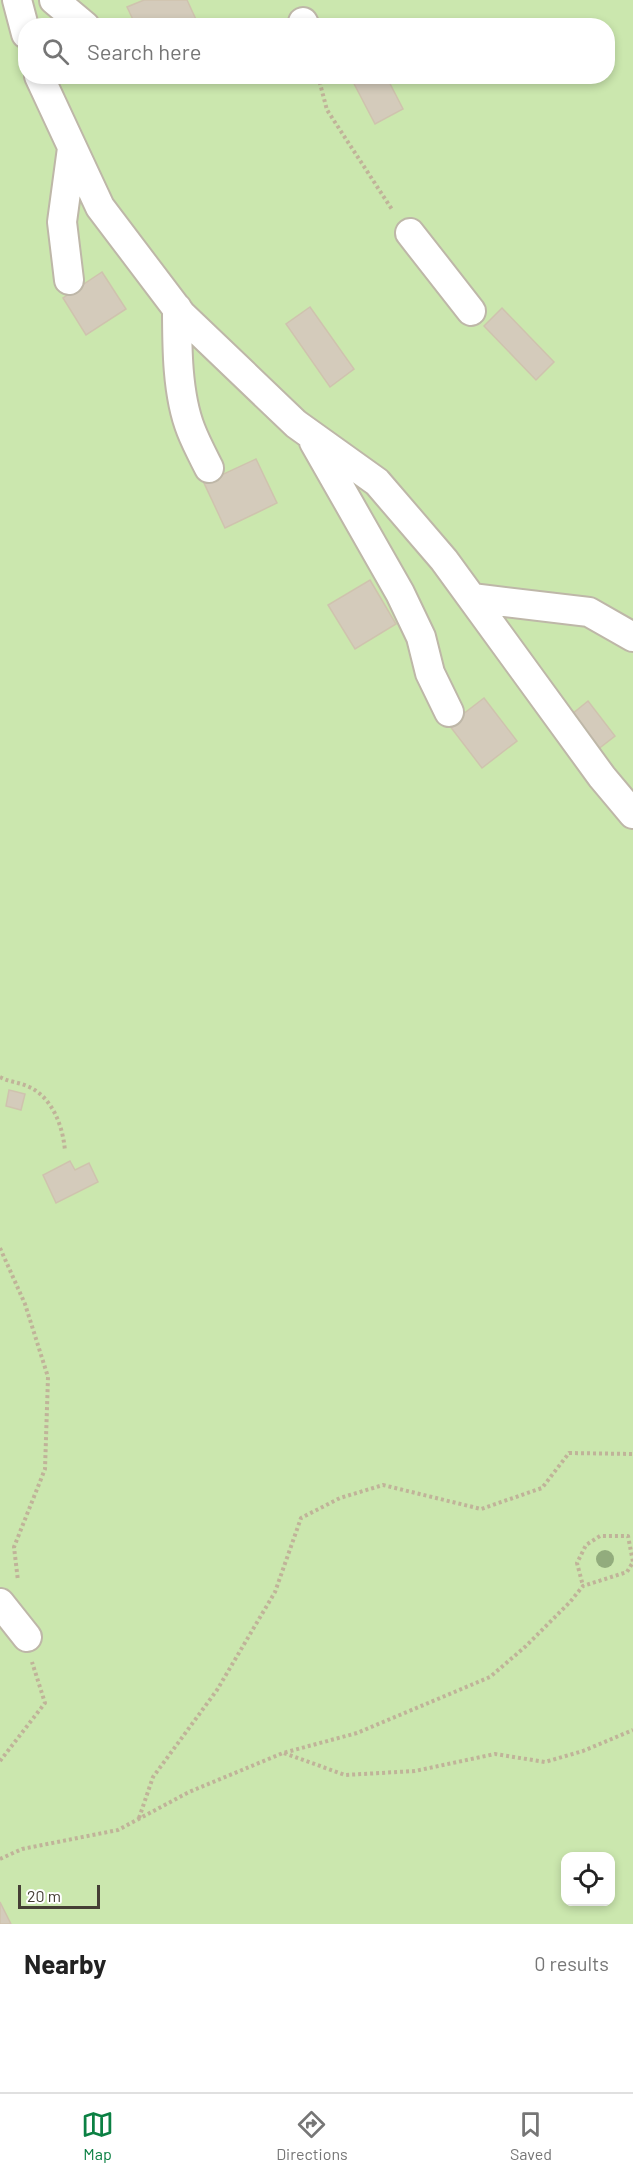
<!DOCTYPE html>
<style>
:root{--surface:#fff;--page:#f6f6f6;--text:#222;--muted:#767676;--line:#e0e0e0;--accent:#0b8043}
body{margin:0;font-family:Barlow,sans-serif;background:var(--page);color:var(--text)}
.controls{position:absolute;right:18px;bottom:18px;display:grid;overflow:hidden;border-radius:12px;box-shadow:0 3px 9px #0003}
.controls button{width:54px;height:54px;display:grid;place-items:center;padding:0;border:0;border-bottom:2px solid var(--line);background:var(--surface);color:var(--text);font:30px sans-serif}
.scale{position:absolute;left:18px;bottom:15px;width:82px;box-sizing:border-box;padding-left:6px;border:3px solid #453f35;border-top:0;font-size:16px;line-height:21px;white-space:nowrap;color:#453f35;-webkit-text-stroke:4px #fff;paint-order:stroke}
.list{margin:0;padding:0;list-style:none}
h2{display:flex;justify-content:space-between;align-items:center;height:78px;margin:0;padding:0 24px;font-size:26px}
h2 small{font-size:20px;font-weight:400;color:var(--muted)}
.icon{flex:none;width:33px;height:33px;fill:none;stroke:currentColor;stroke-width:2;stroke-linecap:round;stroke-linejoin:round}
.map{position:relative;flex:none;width:633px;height:1924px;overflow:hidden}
.search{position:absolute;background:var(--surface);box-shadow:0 3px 9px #0003;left:18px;right:18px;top:18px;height:66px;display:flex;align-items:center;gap:15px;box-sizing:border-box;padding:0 21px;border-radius:24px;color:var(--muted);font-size:22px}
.sheet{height:168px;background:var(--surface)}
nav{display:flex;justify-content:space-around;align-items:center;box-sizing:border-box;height:84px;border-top:2px solid var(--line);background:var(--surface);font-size:16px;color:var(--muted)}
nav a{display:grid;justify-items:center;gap:3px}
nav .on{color:var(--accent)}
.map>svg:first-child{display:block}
</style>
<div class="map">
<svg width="633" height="1924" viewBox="0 0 633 1924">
<rect width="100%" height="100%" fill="#f3efe5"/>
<path fill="#cbe7ae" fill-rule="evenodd" d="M0 0H633V1924H0ZM26 26H608V76H26ZM566 1856H610V1902H566Z"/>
<path fill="#d4cbbb" stroke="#cfc3ae" stroke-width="1.5" d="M144 0H187L199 26H136L127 7Z
M350 76H386L403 109 375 124Z
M102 272 126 309 86 335 63 298Z
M310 307 354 369 330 387 286 324Z
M502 308 554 362 536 380 484 326Z
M256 459 277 503 225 528 204 483Z
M370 580 396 624 355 649 328 605Z
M484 698 517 741 482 768 449 725Z
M588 701 615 736 597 750 571 715Z
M9 1090 25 1094 21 1110 6 1106Z
M70 1161 75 1170 89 1163 98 1182 56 1203 43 1175Z
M0 1902 11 1924H0Z"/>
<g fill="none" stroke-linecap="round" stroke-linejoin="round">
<g stroke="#beb7a8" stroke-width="32">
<path id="minor" d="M17 0 26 34
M54 0 85 26
M303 22 305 26
M39 76 100 207 181 314 296 424 377 482 444 560 602 777 633 814
M410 233 471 311
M69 280 62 222 72 148
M177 308C177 346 177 395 191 430 196 443 203 456 209 468
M314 442 400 593 421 637 430 673 449 712
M472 598 589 612 633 637
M0 1603 27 1637"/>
</g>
<path stroke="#c0b399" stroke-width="4" stroke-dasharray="3 3" stroke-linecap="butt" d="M318 76 327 110 393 211
M0 1077C9 1082 18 1082 27 1086 52 1096 63 1126 65 1151
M0 1248 25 1304 48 1377 45 1469 14 1547 18 1581
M284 1753 345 1775 415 1771 495 1754 545 1762 583 1751 633 1730
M0 1761 45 1703 32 1662
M139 1818 153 1777 217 1690 275 1592 301 1518 340 1498 383 1485 481 1509 542 1488 569 1453 633 1454
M0 1859 22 1849 118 1830 189 1792 283 1753 357 1733 490 1677 526 1646 570 1602 583 1586 627 1572 633 1562 628 1536H600L586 1545 577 1563 583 1586"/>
<use href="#minor" stroke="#fff" stroke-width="28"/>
</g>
<circle fill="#92ac7d" cx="605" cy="1559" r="9"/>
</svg>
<div class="controls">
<button><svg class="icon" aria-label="locate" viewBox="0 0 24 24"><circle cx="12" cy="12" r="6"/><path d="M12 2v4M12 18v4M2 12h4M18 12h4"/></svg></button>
</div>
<div class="scale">20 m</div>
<div class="search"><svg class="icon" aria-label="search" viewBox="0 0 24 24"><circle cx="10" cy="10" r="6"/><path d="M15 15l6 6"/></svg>Search here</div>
</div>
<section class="sheet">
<h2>Nearby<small>0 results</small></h2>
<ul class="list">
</ul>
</section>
<nav>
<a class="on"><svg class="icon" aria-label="map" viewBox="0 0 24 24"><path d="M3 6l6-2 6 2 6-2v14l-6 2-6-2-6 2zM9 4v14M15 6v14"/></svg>Map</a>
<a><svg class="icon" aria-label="directions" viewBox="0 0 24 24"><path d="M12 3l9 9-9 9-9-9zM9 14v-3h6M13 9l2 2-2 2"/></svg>Directions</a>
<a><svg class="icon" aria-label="saved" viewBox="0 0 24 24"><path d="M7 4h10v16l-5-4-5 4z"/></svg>Saved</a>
</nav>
